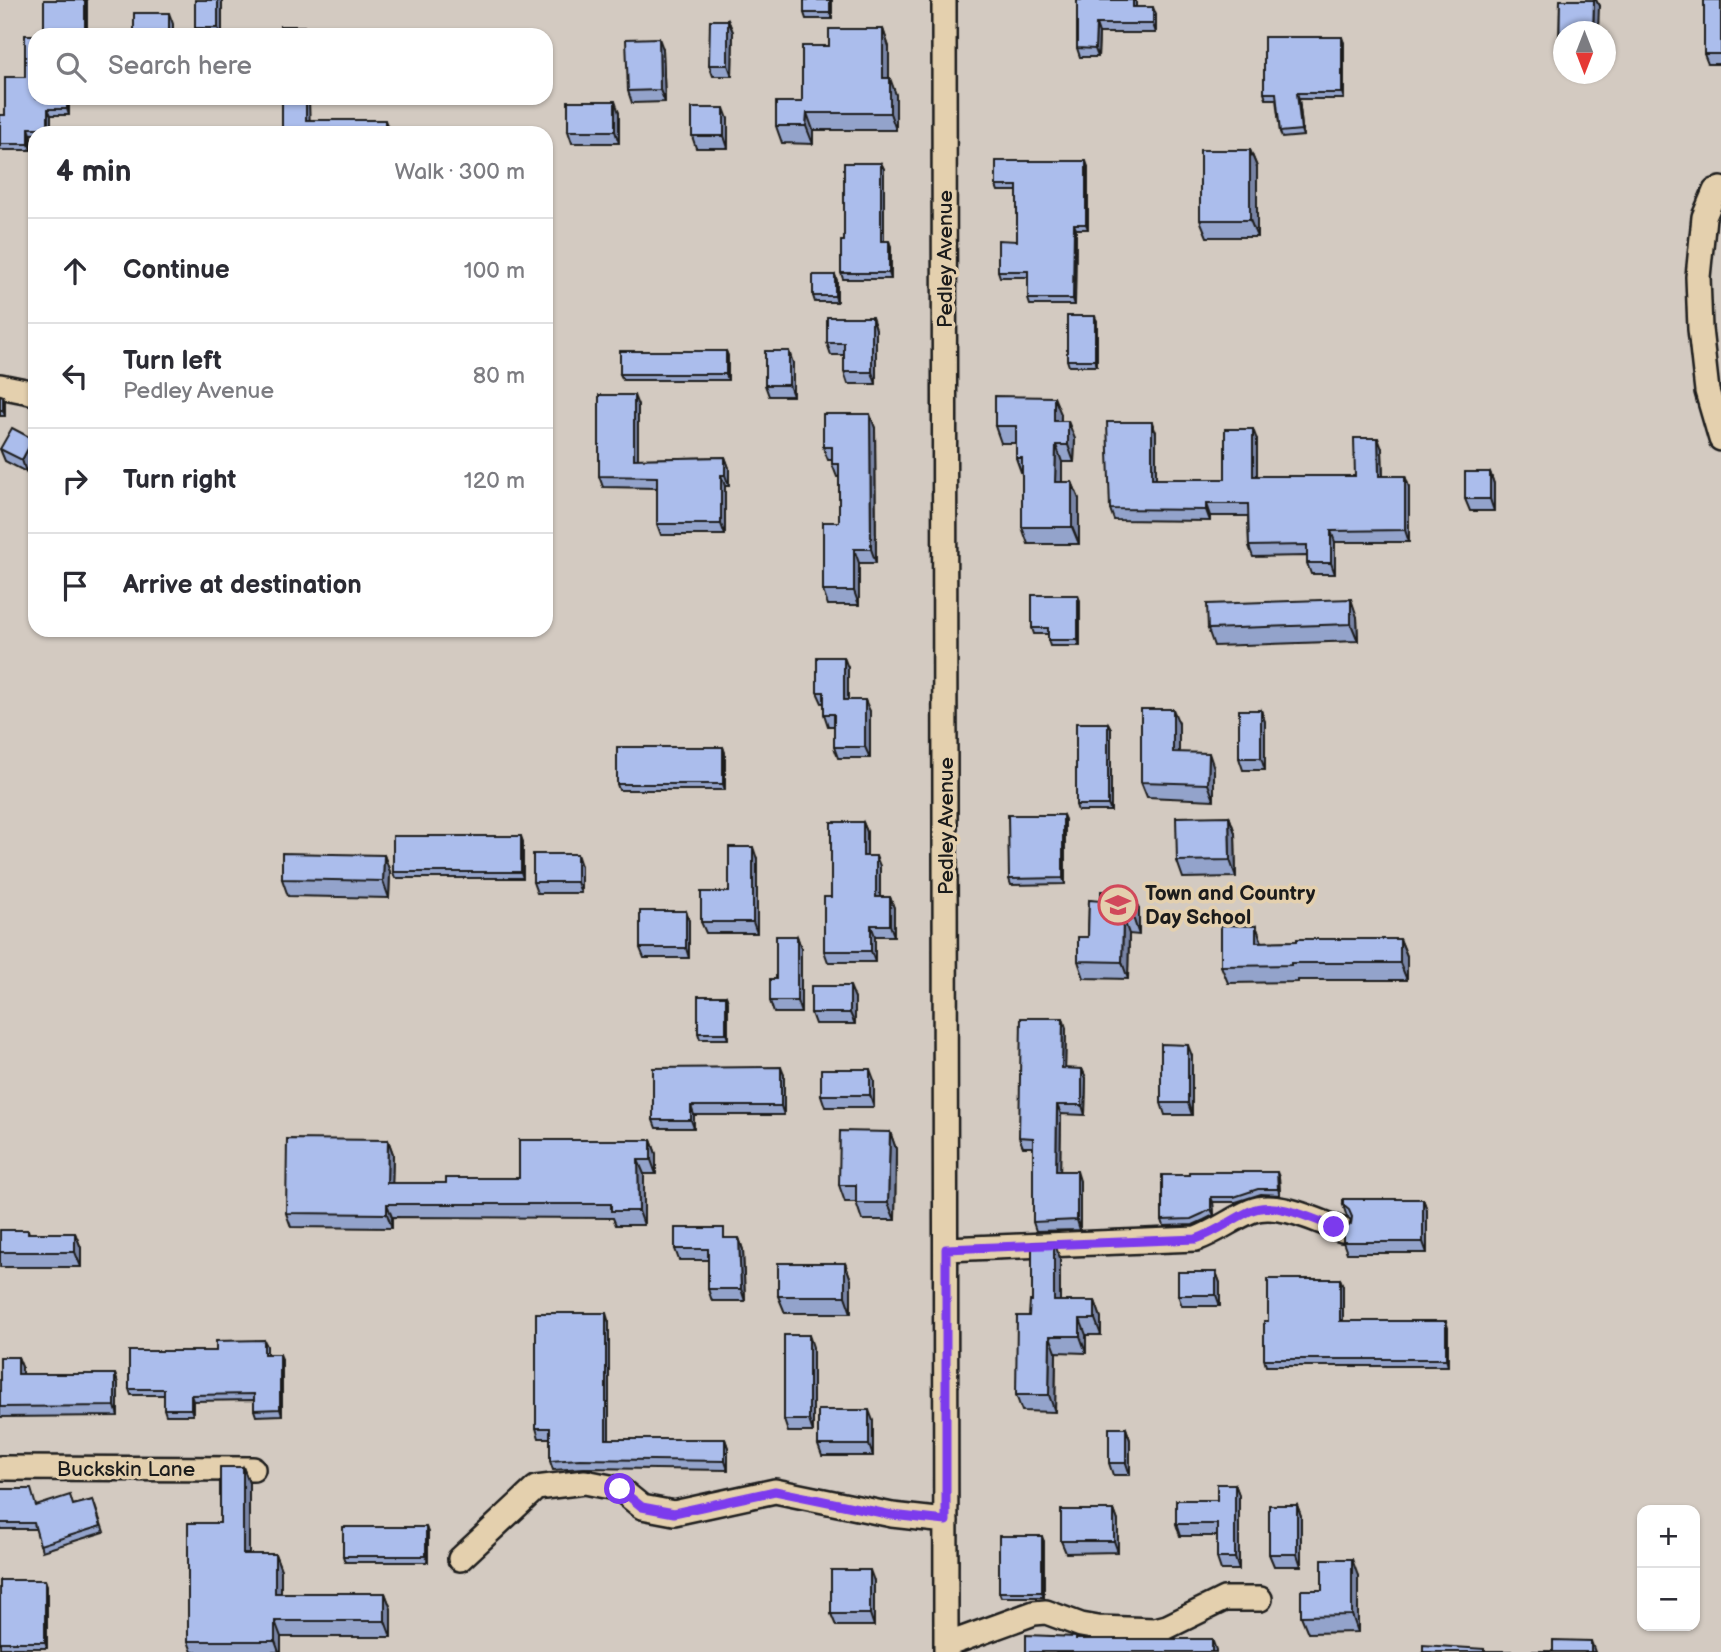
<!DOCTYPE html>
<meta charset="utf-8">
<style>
:root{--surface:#fff;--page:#f7f7f7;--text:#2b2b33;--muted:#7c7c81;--line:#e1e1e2}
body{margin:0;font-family:"Balsamiq Sans",sans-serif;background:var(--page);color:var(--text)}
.controls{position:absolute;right:21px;bottom:21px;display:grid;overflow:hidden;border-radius:14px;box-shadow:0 2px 5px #0004}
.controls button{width:63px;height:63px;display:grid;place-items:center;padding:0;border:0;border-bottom:2px solid var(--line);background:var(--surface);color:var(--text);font:35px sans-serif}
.compass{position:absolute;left:1553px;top:21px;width:63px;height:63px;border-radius:50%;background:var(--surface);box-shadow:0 2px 5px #0004;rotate:180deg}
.stop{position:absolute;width:21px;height:21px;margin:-16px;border:5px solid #7c3aed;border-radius:50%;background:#fff}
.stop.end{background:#7c3aed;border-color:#fff;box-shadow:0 2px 7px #0008}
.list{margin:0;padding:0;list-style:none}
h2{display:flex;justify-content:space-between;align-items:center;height:91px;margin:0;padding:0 28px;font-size:30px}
h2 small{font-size:23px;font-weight:400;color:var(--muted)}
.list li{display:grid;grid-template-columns:46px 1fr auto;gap:21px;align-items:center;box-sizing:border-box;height:105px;padding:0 28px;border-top:2px solid var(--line)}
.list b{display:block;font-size:26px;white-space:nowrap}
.list p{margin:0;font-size:23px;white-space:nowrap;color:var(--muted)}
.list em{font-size:23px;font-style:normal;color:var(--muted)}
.icon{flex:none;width:38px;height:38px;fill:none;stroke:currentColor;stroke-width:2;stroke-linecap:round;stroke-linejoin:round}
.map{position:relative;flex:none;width:1721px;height:1652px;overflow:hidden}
.search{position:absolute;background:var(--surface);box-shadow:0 2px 5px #0004;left:28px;top:28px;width:525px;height:77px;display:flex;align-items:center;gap:18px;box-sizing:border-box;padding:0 24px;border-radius:21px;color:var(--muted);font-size:26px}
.panel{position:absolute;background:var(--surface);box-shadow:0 2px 5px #0004;left:28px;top:126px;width:525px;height:511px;border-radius:21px}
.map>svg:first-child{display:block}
</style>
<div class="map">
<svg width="1721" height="1652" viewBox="0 0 1721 1652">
<rect width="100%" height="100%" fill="#d3cac1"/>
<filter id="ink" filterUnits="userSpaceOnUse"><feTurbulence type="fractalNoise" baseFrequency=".0143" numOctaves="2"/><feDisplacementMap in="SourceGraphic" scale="14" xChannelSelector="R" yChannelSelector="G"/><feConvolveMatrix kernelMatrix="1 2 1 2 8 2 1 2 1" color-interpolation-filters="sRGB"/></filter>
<g filter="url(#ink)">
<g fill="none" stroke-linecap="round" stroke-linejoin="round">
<g stroke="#1c1c1c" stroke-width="28">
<path id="minor" d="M944 0 946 1652
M1721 189 1715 191 1704 217 1698 277 1700 329 1707 391 1721 439
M0 386 35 393
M946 1249 1196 1239C1216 1232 1232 1219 1251 1211 1276 1200 1318 1221 1342 1230
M0 1468 253 1469
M460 1559 536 1488 585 1482 620 1489 642 1507 674 1513 775 1491 892 1515 946 1521
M946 1645 1034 1613 1046 1612 1081 1625 1098 1628 1155 1630 1167 1627 1224 1599H1260"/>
</g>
<use href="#minor" stroke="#e4d0ae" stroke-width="23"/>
</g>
<path fill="#93a3cb" stroke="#1c1c1c" stroke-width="2" d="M44 0H87V35H35V98H69V115H51V133L31 134V150H0V115H5V77H25V35H44Z
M222 0V35H197L195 28Z
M832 0V19H806L804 13Z
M1077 0H1136V7L1156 15V33H1099L1098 57H1080L1077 48Z
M1560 0H1596L1599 6 1564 32 1563 68 1559 57Z
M1721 0V64H1708L1704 54Z
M728 20 733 32 732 76H713L709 65Z
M883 29 889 47V78L896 95V130H813V144L782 143 776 126 802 102 829 46Z
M1344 43V99H1299L1303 136 1282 138 1280 132 1276 99H1266L1264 93Z
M663 49 665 102 632 103 628 91Z
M619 113V143H572L568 131Z
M728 119V148H696L692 136Z
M1250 150 1257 167V237H1207L1200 220Z
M881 163 884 169V241H889L891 247V279H843L841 273 844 241Z
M1088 167V229H1076L1075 305H1030L1028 299V277H1000L998 271 1017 241V191H998L996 186Z
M835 275 837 281V302H815L813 296Z
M1097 322V366H1069L1067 360Z
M876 329V384H848L844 372V355H831L827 343Z
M726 351 728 356V380H623L620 374Z
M793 363V396H769L765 385Z
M0 395 3 396 5 401V416H0Z
M638 406V459L725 457 729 468V486H725V535H661L657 524V488L603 487 599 476Z
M1061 414V421L1075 439 1074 462H1062V482H1072L1079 499V544H1028L1022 527V475L1016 458V443H1001L995 426Z
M875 428 876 563H859V605H828L823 591 839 522V477H837L832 464V460H828L823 447Z
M1156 433V479H1225L1257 440V476H1355L1382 449 1383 476H1405L1409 487V542H1335V574H1311L1307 563V556L1253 557 1249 546 1248 516H1210V521L1114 520 1110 509Z
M35 445V454L26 472 5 461 0 449Z
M1490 472 1494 484V511H1470L1465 499Z
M1080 601V646H1050L1048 640V634H1034L1032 628Z
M1357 617 1358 641 1214 646 1208 629Z
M848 668V700L870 711V758H838L834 747V726H828L824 714V703H822L817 692Z
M1261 710 1265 722V770H1243L1239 758Z
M1108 723 1111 729V811H1078L1076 805Z
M1179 724V752L1214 768V800L1147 797 1141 782Z
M723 747 725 753V790H619L617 784Z
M1063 815 1065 820V884L1011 885 1009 879Z
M1229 816 1235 833 1236 877 1183 878 1177 861Z
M863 822 867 832V856L880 866V897H890L894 908V936H875V962H828L824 951 831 897Z
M523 842V878H395L393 872Z
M384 855 390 872 389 898 288 896 282 879Z
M757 859V933H706L701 922 729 892Z
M581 866V893H537L533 882Z
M1089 900 1139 909V935L1129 934 1128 979 1084 978 1078 961 1088 937Z
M686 911 689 921V958H644L640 948Z
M1256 926 1262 942 1400 939 1407 956V980H1298V982L1228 983 1221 966Z
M797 936 801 948V1013H774L770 1001 776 979Z
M726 996 728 1002V1039H700L698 1033Z
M855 998V1024H815L811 1013Z
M1066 1028 1065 1069H1082L1086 1078 1085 1115 1061 1114 1060 1171 1080 1181V1230L1036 1231 1033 1222V1147H1023L1019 1137Z
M1192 1056V1115H1165L1161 1103Z
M784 1075V1115H694V1128H656L653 1120Z
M874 1080V1107H825L821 1095Z
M890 1132 896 1149 895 1220H862L856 1202H845L839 1185Z
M388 1140 393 1154 392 1183H446L519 1178 651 1140 656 1154V1174H644V1225H616L613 1218 392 1217V1228L291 1227 286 1213Z
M1162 1175 1279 1177 1280 1195 1261 1194 1236 1202H1213L1214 1215 1204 1220 1193 1225 1164 1226 1162 1220Z
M1423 1199 1427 1210V1253H1347L1343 1242 1351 1220 1347 1217 1343 1205Z
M0 1230H28L29 1233H75L81 1248V1267H0Z
M728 1238H739L743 1250 745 1301H712L708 1289V1260H679L675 1249Z
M1060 1258V1301H1095L1101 1318V1335H1086V1353L1056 1352 1055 1412 1022 1411 1016 1395 1032 1301Z
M845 1263 851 1280V1313H785L778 1296Z
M1216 1272 1220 1283V1306H1182L1178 1295Z
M1340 1279 1343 1286V1321L1448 1328V1366H1266L1264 1359 1268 1321Z
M609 1323V1439H725L728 1448V1470L584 1468 553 1470 550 1461V1438H539L536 1428Z
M264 1340 267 1346V1354L282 1359V1415L256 1416 254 1410V1400L193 1401V1415H166L164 1409V1395H131L129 1389 216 1351Z
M813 1347V1432H788L784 1420Z
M0 1357H18L22 1367V1374H115L118 1384V1416L0 1417Z
M873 1421V1456H822L818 1445Z
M1126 1428 1130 1440V1475H1113L1109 1463Z
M243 1467 249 1483V1554H275L281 1570V1593H385L391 1609V1637H281V1652H192L188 1641 220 1523Z
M1235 1484 1239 1495V1570H1221L1217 1558V1536H1180L1176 1524 1217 1500Z
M0 1489 36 1506 73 1505 93 1500 104 1532 42 1551 36 1529H0Z
M1297 1505 1301 1516V1566H1274L1269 1554Z
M1114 1510 1118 1521V1552L1066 1553 1061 1541Z
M426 1527 428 1533V1562H345L343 1556Z
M1044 1542V1597H1001L999 1592Z
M1358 1576V1632L1308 1633 1301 1616 1322 1590Z
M0 1580H45L47 1586V1648H0Z
M874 1581V1626H836L831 1614Z"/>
<path fill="#7884a5" stroke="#1c1c1c" stroke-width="2" d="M85 0H87V35H85Z
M218 0H222V35H221L218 28Z
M830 0H832V19L830 13Z
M1133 0H1136V15L1133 7Z
M1594 0H1596L1599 6 1598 32H1593Z
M1153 7 1156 15V33L1153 24Z
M169 13 173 24V35H169Z
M728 20 733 32 732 76 728 65Z
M1096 24 1099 33 1098 57 1095 49Z
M883 29 889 47V95L883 78Z
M1342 37 1344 43V99L1342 93Z
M659 38 663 49 665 102 660 90Z
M890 78 896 95V130L890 113Z
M1297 93 1299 99 1303 136 1301 130Z
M67 98H69V115L67 109Z
M306 98H309L310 130 306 120Z
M615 101 619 113V143L615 131Z
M724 108 728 119V148L724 136Z
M48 109 51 115V133L48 128Z
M807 113 813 130V144L806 126Z
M385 120 389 130V133H385Z
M29 128 31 134V150L29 144Z
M1250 150 1257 167V237L1250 220Z
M1086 161 1088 167V229L1086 224Z
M881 163 884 169V247L881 241Z
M1074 224 1076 229 1075 305 1073 299Z
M889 241 891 247V279L889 273Z
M835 275 837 281V302L835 296Z
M1095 316 1097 322V366L1095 360Z
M872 317 876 329V384L872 372Z
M726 351 728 356V380L726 374Z
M789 351 793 363V396L789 385Z
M634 395 638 406V470L634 459Z
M3 396 5 401V416L3 410Z
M1054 397 1061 414 1060 438 1054 421Z
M870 414 875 428 876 563 871 549Z
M1068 421 1075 439 1074 462 1068 445Z
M1152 422 1156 433V490L1152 479Z
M1253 429 1257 440V487L1253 476Z
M1378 438 1382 449 1383 487 1379 476Z
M33 439 35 445V454L26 472 22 460Z
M1056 445 1062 462V499L1055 482Z
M725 457 729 468V486L725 475Z
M1490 472 1494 484V511L1490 499Z
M721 475 725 486V535L721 524Z
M1405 476 1409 487V542L1405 530Z
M1072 482 1079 499V544L1072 527Z
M1206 504 1210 516V521L1206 510Z
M1331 531 1335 542V574L1331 563Z
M854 549 859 563V605L854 591Z
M1078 595 1080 601V646L1078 640Z
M1351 599 1357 617 1358 641 1351 624Z
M844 657 848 668V711L844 700Z
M865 700 870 711V758L865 747Z
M1173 709 1179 724V767L1173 752Z
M1261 710 1265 722V770L1261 758Z
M1108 723 1111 729V811L1108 805Z
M723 747 725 753V790L723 784Z
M1209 753 1214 768V800L1208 784Z
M1063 815 1065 820V884L1063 878Z
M1229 816 1235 833 1236 877 1230 860Z
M863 822 867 832V866L863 856Z
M521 836 523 842V878L521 872Z
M753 847 757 859V933L753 922Z
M577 854 581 866V893L577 882Z
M384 855 390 872 389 898 383 881Z
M876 856 880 866V908L876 897Z
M1133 892 1139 909V935L1133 917Z
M890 897 894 908V936L890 925Z
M686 911 689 921V958L686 948Z
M1123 917 1129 934 1128 979 1122 962Z
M871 925 875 936V962L871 951Z
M1256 926 1262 943 1256 942Z
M797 936 801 948V1013L797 1001Z
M1400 939 1407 956V980L1400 963Z
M850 986 855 998V1024L850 1013Z
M726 996 728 1002V1039L726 1033Z
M1063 1018 1066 1028 1065 1078 1062 1068Z
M1188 1045 1192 1056V1115L1188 1103Z
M781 1067 784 1075V1115L781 1106Z
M870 1069 874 1080V1107L870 1095Z
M1082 1069 1086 1078 1085 1115 1082 1105Z
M1057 1105 1061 1114 1060 1181 1056 1171Z
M691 1106 694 1115V1128L691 1120Z
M890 1132 896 1149 895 1220 888 1203Z
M388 1140 393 1154 392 1197 387 1183Z
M651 1140 656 1154V1174L651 1160Z
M638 1160 644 1174V1225L639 1211Z
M1077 1171 1080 1181V1230L1077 1220Z
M1277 1172 1279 1177 1280 1195 1278 1189Z
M1211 1197 1213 1202 1214 1215 1211 1209Z
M1423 1199 1427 1210V1253L1423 1242Z
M387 1204 392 1217V1228L387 1214Z
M75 1233 81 1248V1267L75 1252Z
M739 1238 743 1250 745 1301 741 1289Z
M1054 1242 1060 1258V1317L1054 1301Z
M845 1263 851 1280V1313L845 1296Z
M1216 1272 1220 1283V1306L1216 1295Z
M1340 1279 1343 1286V1328L1340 1321Z
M1095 1301 1101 1318V1335L1095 1319Z
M606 1313 609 1323V1448L606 1439Z
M1080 1319 1086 1335V1353L1080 1336Z
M1446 1321 1448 1328V1366L1446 1359Z
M809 1335 813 1347V1432L809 1420Z
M1050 1336 1056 1352 1055 1412 1049 1395Z
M280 1354 282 1359V1415L280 1409Z
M18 1357 22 1367V1384L18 1374Z
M115 1374 118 1384V1416L115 1406Z
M191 1395 193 1401V1415L191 1409Z
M869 1410 873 1421V1456L869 1445Z
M1126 1428 1130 1440V1475L1126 1463Z
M725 1439 728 1448V1470L725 1461Z
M243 1467 249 1483V1570L243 1554Z
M1235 1484 1239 1495V1570L1235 1558Z
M1297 1505 1301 1516V1566L1297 1554Z
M1114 1510 1118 1521V1552L1114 1541Z
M426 1527 428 1533V1562L426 1556Z
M1042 1536 1044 1542V1597L1042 1592Z
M275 1554 281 1570V1609L275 1593Z
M1352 1559 1358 1576V1632L1352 1615Z
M870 1570 874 1581V1626L870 1614Z
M45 1580 47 1586V1648L45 1642Z
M385 1593 391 1609V1637L385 1621Z
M275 1621 281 1637V1652H279L275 1641Z
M1212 1639 1216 1650V1652H1212Z
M1591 1641 1595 1652H1591Z"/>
<path fill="#abbdec" stroke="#1c1c1c" stroke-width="2" d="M44 0H85V35H35V98H67V109H48V128H29V144H0V115H5V77H25V35H44Z
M195 0H218V28H195Z
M804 0H830V13H804Z
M1077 0H1133V7H1153V24H1096L1095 49 1077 48Z
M1560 0H1594L1593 32H1564V57H1559Z
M1704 0H1721V54H1704Z
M134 13H169V35H134Z
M710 20H728V65H709Z
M280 26H304V35H281Z
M829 29H883V78H890V113H807L806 126H776V102H802V46H829Z
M1264 37H1342V93H1297L1301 130 1280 132 1276 93H1264Z
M659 38 660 90 628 91 626 39Z
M282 98H306V120H385V133H282Z
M568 101H615V131H568Z
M692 108H724V136H692Z
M1200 150H1250V220H1200Z
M996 161H1086V224H1074L1073 299H1028V271H998V240L1017 241V186H996Z
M844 163H881V241H889V273H841V241H844Z
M813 275H835V296H813Z
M1067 316H1095V360H1067Z
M827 317H872V372H844V343H827Z
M620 351H726V374H620Z
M765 351H789V385H765Z
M0 395 3 396V410H0Z
M599 395H634V459L725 457V475H721V524H657V477L599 476Z
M995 396 1054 397V421H1068V445H1056L1055 482H1072V527H1022V458H1016V426H995Z
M823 414H870L871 549H854V591H823V522H839V464H832V447H823Z
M1107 422H1152V479H1225V429H1253V476H1355L1354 438H1378L1379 476H1405V530L1331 531V563H1307V545L1249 546 1248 504H1206V510L1110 509Z
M12 428 33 439 22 460 0 449Z
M1465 472H1490V499H1465Z
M1032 595H1078V640H1048V628H1032Z
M1351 599V624L1208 629 1207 604Z
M817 657H844V700H865V747H834V714H824V692H817Z
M1141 709H1173V752L1209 753 1208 784 1141 782Z
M1239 710H1261V758H1239Z
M1076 723H1108V805H1076Z
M617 747H723V784H617Z
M1008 815H1063V878L1009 879Z
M1229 816 1230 860 1177 861 1176 817Z
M831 822H863V856H876V897H890V925H871V951H824V897H831Z
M393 836H521V872H393Z
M729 847H753V922H701V892H729Z
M282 853 384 855 383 881 282 879Z
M533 854H577V882H533Z
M1101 891 1133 892V917H1123L1122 962 1078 961V937H1088L1089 900 1101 901Z
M640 911H686V948H640Z
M1221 925 1256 926V942L1297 941V939H1400V963H1291V965L1221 966Z
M776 936H797V1001H770V979H776Z
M811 986H850V1013H811Z
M698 996H726V1033H698Z
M1021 1018H1063L1062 1068 1082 1069V1105H1057L1056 1171H1077V1220L1033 1222V1138L1019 1137Z
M1161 1044 1188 1045V1103H1161Z
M781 1067V1106H691V1120H653V1068Z
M821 1069H870V1095H821Z
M840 1131 890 1132 888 1203H856V1185H839Z
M287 1139 388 1140 387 1183H446V1178H519V1140H651V1160H638L639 1211H611V1204H387V1214L286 1213Z
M1189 1172H1277L1278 1189H1258L1234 1197H1211V1209L1202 1214 1191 1219 1162 1220V1175H1189Z
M1343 1199H1423V1242H1343V1231L1351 1224 1352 1217 1349 1210 1343 1205Z
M675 1228H724V1238H739L741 1289H708V1249H675Z
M0 1230H28V1233H75V1252H0Z
M1054 1242V1301H1095V1319H1080V1336H1050L1049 1395H1016L1017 1316H1029L1030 1301H1032V1243Z
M778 1263H845V1296H778Z
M1178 1272H1216V1295H1178Z
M1268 1279H1340V1321H1446V1359H1264V1321H1268Z
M536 1313H606V1439H725V1461L580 1459 550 1461V1428H536Z
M784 1335H809V1420H784Z
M264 1340V1354H280V1409L254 1410V1394L191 1395V1409H164V1389H129V1351H216V1341Z
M0 1357H18V1374H115V1406L0 1407Z
M818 1410H869V1445H818Z
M1109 1428H1126V1463H1109Z
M220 1467H243V1554H275V1593H385V1621H275V1641H188V1523H220Z
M1217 1484H1235V1558H1217V1524H1176V1500H1217Z
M0 1489H31L36 1506 70 1495 73 1505 93 1500 101 1526 40 1545 34 1523H0Z
M1269 1505H1297V1554H1269Z
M1061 1510H1114V1541H1061Z
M343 1527H426V1556H343Z
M999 1536H1042V1592H999Z
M1322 1559H1352V1615L1301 1616V1590H1322Z
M831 1570H870V1614H831Z
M0 1580H45V1642H0Z
M1026 1635 1076 1637V1639H1212V1652H1026Z
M1553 1640 1591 1641V1652H1423V1645L1484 1649V1651H1553Z"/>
</g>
<g fill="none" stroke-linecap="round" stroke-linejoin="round" filter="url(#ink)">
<path stroke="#7c3aed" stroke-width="9" d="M620 1489 642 1507 674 1513 775 1491 892 1515 946 1521V1249L1196 1239C1216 1232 1231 1220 1250 1211 1274 1200 1311 1218 1334 1227"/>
</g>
<defs>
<g id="school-ring" transform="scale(2.0125)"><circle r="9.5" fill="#e4d0ae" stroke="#d1495b" stroke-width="1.5"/><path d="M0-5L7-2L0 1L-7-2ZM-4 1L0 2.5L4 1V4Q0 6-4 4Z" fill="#d1495b"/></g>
</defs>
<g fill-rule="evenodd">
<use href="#school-ring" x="1118" y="905"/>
</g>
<g text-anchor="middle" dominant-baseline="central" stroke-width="7" stroke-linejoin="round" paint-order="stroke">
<g font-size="21" fill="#1c1c1c" stroke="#e4d0ae">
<text transform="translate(945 259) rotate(-90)">Pedley Avenue</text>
<text transform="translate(946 826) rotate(-90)">Pedley Avenue</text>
<text x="126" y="1469">Buckskin Lane</text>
</g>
<g font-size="21" font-weight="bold" fill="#1c1c1c" stroke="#e4d0ae" text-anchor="start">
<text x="1145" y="893">Town and Country<tspan x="1145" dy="24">Day School</tspan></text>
</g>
</g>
</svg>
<div class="controls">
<button>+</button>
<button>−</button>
</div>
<svg class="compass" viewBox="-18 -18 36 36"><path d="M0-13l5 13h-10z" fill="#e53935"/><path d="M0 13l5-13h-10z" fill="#7c7c81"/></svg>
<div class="stop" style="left:620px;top:1489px"></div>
<div class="stop end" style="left:1334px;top:1227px"></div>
<div class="search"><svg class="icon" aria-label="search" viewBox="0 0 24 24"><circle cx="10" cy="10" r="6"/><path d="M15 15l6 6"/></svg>Search here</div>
<section class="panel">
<h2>4 min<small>Walk · 300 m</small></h2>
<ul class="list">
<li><svg class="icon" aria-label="ahead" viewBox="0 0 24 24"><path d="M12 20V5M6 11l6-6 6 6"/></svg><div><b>Continue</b></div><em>100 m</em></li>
<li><svg class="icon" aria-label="left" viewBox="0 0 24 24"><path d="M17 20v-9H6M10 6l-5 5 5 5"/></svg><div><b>Turn left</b><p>Pedley Avenue</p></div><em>80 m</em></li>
<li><svg class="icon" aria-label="right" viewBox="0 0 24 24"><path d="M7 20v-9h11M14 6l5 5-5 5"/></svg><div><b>Turn right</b></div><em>120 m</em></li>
<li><svg class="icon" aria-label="arrive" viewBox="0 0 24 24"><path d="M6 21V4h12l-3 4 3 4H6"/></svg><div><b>Arrive at destination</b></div></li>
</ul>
</section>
</div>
